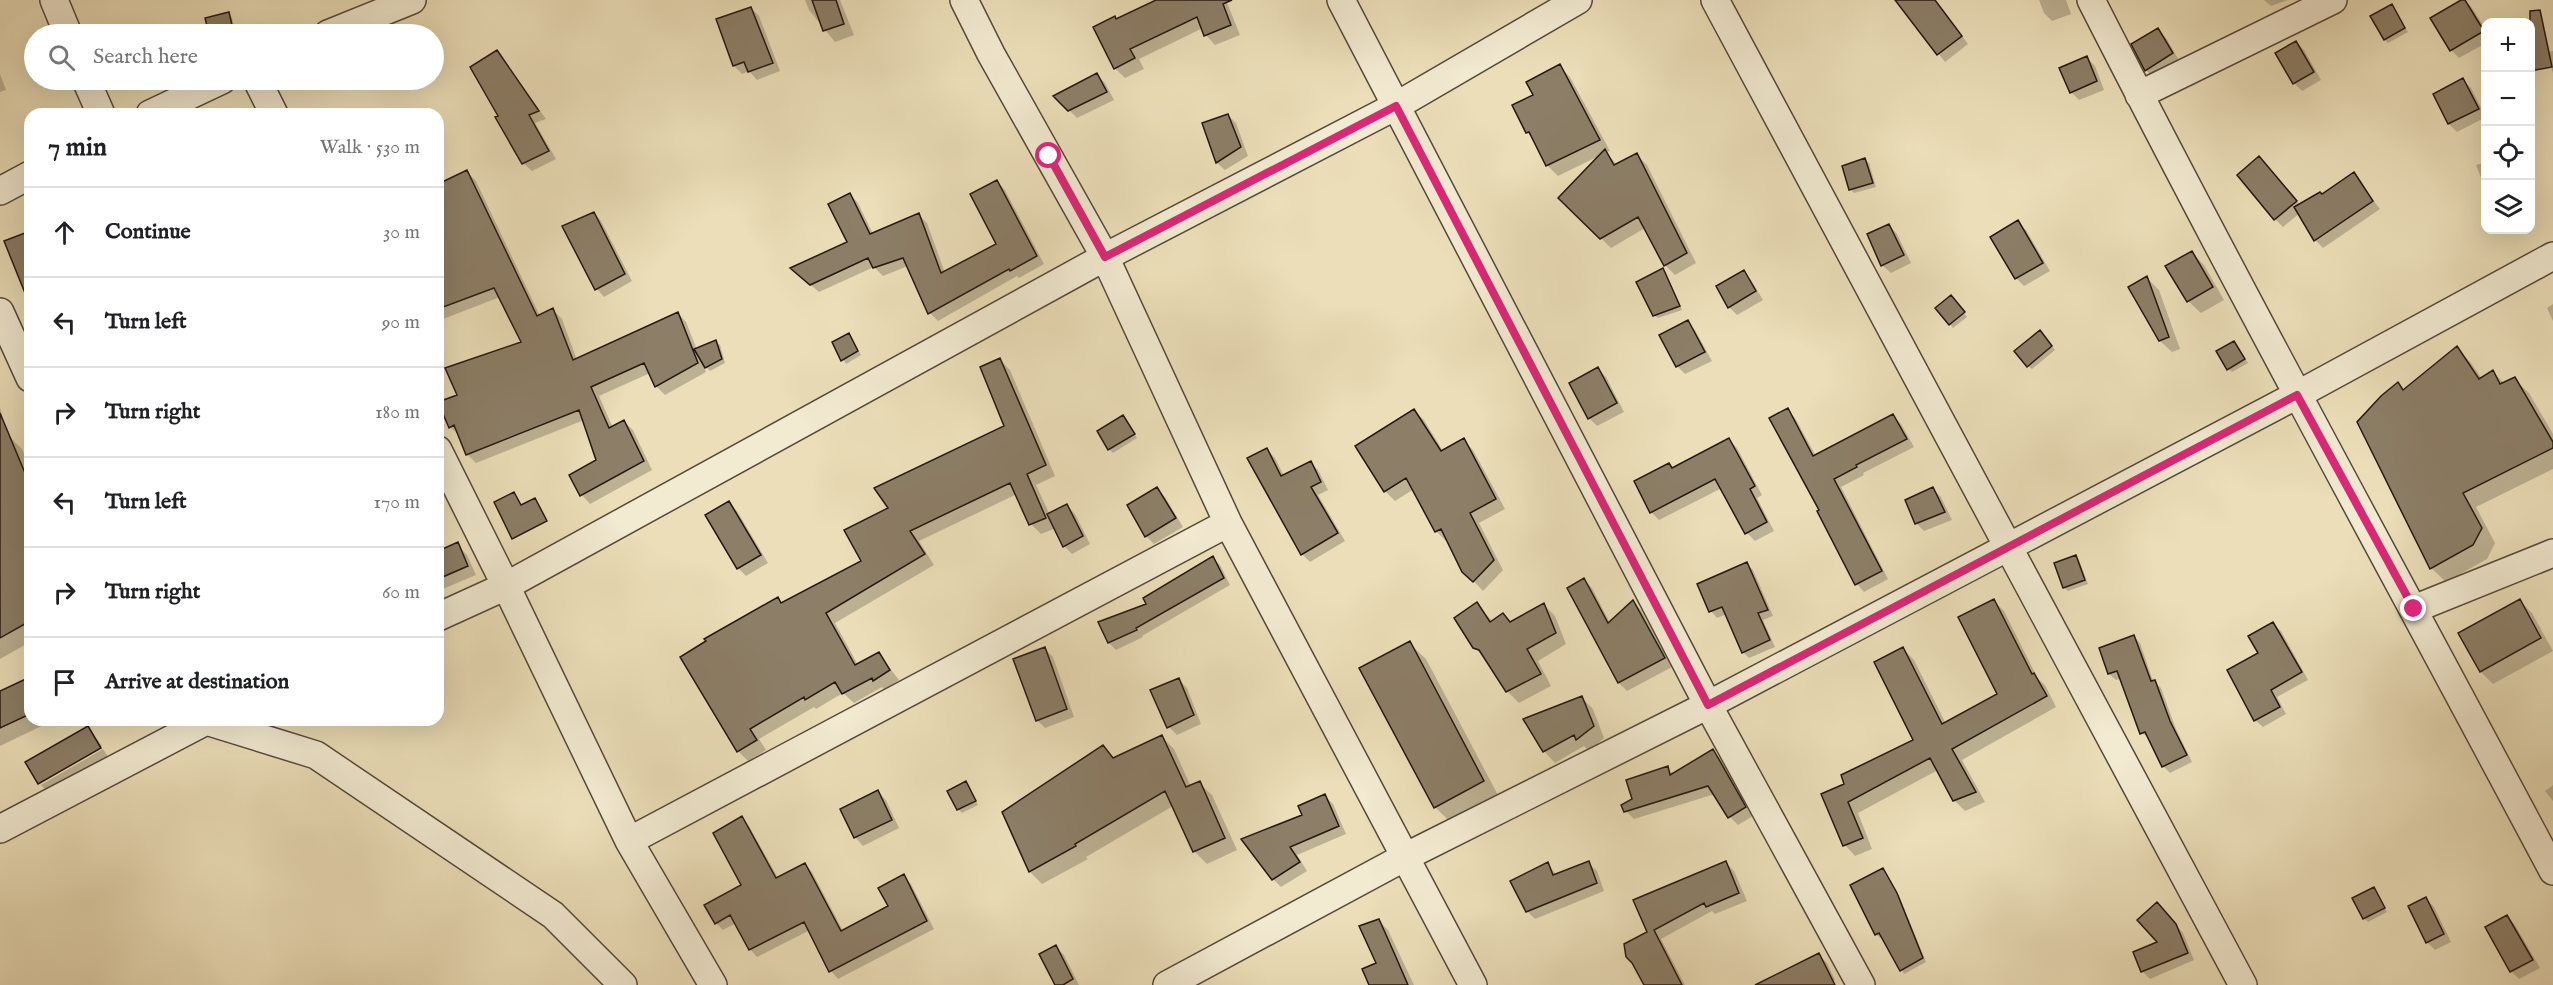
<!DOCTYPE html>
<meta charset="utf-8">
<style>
:root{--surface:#fff;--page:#f2f2f2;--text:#202124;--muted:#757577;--line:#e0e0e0}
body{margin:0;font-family:"IM FELL English",serif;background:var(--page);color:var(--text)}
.controls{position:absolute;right:18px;top:18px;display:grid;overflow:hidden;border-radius:12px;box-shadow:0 6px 24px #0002}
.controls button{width:54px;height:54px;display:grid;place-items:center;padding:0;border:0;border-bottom:2px solid var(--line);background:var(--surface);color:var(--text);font:30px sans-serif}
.stop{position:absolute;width:18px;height:18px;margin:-14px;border:4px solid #db2777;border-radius:50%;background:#fff}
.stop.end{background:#db2777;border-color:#fff;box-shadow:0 2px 6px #0008}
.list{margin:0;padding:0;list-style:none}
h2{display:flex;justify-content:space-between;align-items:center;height:78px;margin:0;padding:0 24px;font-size:26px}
h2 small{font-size:20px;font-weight:400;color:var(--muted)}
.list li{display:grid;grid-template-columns:39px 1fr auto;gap:18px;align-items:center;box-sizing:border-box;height:90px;padding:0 24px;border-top:2px solid var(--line)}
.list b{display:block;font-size:22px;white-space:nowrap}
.list em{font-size:20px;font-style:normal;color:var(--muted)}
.icon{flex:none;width:33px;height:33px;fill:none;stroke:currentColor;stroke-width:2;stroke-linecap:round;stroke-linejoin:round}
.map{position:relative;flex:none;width:2553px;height:985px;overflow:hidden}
.search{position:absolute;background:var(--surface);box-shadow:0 6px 24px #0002;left:24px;top:24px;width:420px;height:66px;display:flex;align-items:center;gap:15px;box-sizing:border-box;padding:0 21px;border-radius:33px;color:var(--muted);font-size:22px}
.panel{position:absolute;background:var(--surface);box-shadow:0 6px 24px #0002;left:24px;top:108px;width:420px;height:618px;border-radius:18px}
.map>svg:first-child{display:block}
</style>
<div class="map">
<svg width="2553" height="985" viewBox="0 0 2553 985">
<rect width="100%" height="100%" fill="#ebdeb8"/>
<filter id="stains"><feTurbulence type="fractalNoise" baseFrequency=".00333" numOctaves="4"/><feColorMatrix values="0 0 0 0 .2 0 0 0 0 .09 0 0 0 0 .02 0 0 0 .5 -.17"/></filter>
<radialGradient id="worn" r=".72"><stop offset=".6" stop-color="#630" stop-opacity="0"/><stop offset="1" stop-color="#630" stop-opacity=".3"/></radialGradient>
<path fill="#0003" d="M805 0H840L854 35 835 42 809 10Z
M1160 0H1226L1240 35 1215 45 1206 35 1203 28 1139 59 1144 69 1125 78 1115 68 1117 21Z
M1898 0H1935L1968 44 1945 62Z
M2039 0H2066L2071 14 2052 21 2044 13Z
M2264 0H2288L2271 6Z
M2464 0 2472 8 2486 30V43L2459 58 2451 50 2432 19Z
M2392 6 2408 32 2388 43 2385 40Z
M751 8 759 16 780 71 757 80 749 71 742 74 734 66 718 20Z
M229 14 232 18 236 34H210L207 19Z
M2158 30 2166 38 2180 62 2154 78 2146 70Z
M2296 42 2304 50 2321 80 2302 91 2294 83 2277 54Z
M2553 51V73L2546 52Z
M497 52 546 119 535 123 556 159 532 171 523 163 500 117Z
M2087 58 2095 66 2104 90 2079 100 2071 92Z
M1559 66 1570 77 1610 151 1606 152 1617 165 1637 155 1647 165 1696 263 1675 275 1665 265 1645 228 1611 248 1560 198 1601 155 1558 176 1547 165 1535 140 1527 132 1535 96Z
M0 74 6 90 0 92Z
M1097 75 1105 83 1114 100 1077 118 1055 96Z
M2463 80 2471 88 2486 117 2457 132 2449 124 2435 94Z
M1228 115 1236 123 1248 156 1225 170 1217 163 1203 124Z
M1865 160 1869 163 1876 187 1854 193 1851 190 1843 167Z
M2486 162V190L2476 165Z
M2267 166 2300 205 2322 196 2353 174 2380 209 2323 248 2315 240 2300 213 2283 227 2275 219Z
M467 172 476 181 540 316 553 310 562 319 577 360 678 313 686 322 697 350 716 342 720 345 725 363 710 371 703 364 706 372 665 395 656 386 650 373 599 396 613 428 624 422 633 430 652 470 590 504 582 495 571 476 597 461 584 420 476 463 467 454 459 435 450 427 459 396 523 343 500 297 438 321V185Z
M997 181 1005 190 1044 264 1019 278 1017 276 938 321 930 313 908 266 883 276 874 267 819 292 800 276 849 242 850 194 858 203 873 234 919 215 927 223 945 273 998 245Z
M594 213 601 221 632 281 604 297 597 289Z
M2017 222 2026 230 2050 271 2024 286 2016 278Z
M1889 225 1897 234 1911 263 1891 273 1882 265Z
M2192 253 2204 265 2224 300 2201 313 2188 301Z
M1663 270 1682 310 1658 318 1654 315Z
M1743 272 1751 280 1763 300 1737 315 1729 307Z
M2147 278 2159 290 2180 349 2172 352 2160 341 2130 287Z
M1955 301 1967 317 1953 328 1950 324Z
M2553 304V321L2547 308Z
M1687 322 1695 330 1712 361 1685 374 1677 366Z
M849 335 861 355 846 364 834 343Z
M2043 336 2055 350 2032 369 2028 366Z
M2234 343 2248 363 2232 372 2229 369Z
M2457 348 2471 363 2482 379 2493 372 2504 383 2514 379 2529 393 2553 434V469L2476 507 2495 543 2487 559 2446 582 2431 568 2398 384 2404 391Z
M1000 360 1010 370 1055 476 1036 485 1050 515 1067 506 1075 514 1090 544 1072 554 1064 546 1056 528 1041 534 1031 524 1017 494 919 541 934 565 835 623 858 665 878 653 899 680 884 690 882 687 854 703 843 693 816 709 814 707 759 739 766 750 748 761 738 751 777 599 782 604 863 561 890 509 1006 427Z
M1598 369 1606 377 1624 412 1597 426 1589 418Z
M0 407 7 436H9L22 449 30 468V642L0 659Z
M1787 410 1795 418 1816 456 1893 416 1901 424 1914 447 1863 473 1864 475 1841 487 1888 579 1864 592 1857 584 1821 511Z
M1414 411 1424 420 1443 451 1463 440 1473 450 1505 509 1479 523 1503 570 1483 591 1464 571 1448 540 1446 541 1436 531 1414 489 1395 501 1385 491Z
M1123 417 1137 438 1113 453 1109 449Z
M1729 440 1737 448 1762 495 1757 498 1774 531 1755 541 1747 533 1722 488 1659 520 1651 512 1669 465 1673 469Z
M1267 450 1275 458 1284 476 1310 462 1318 470 1328 490 1318 495 1345 541 1310 562 1302 554 1249 459Z
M1157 489 1165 497 1183 527 1154 544 1146 536Z
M1933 489 1941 497 1952 520 1924 531 1916 523Z
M729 503 737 511 768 563 746 576 738 568Z
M459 547 467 555 476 575 438 591V553Z
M2075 556 2079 560 2088 584 2068 591 2064 588 2056 564Z
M1213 558 1220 565 1230 585 1142 636 1143 637 1116 650 1109 643 1100 623 1148 604Z
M1747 564 1753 570 1773 616 1763 620 1775 647 1749 658 1743 652 1727 614 1717 618 1711 611 1699 585Z
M1584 580 1592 588 1610 623 1633 602 1641 610 1672 667 1627 691 1619 683 1569 589Z
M1993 600 2004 611 2038 679 2045 685 2056 707 1962 760 1985 802 1965 811 1954 800 1938 770 1858 813 1872 849 1855 856 1845 845 1846 785 1915 741 1903 649 1914 660 1946 724 1999 694Z
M2520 601 2532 613 2553 651 2493 684 2481 672 2460 634Z
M1477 604 1493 622 1511 623 1543 604 1555 616 1566 644 1538 661 1551 686 1519 703 1507 691 1486 659 1474 647Z
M2273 624 2281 631 2308 680 2277 697 2286 714 2263 727 2255 720 2260 654Z
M2134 637 2140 643 2153 681 2161 688 2176 729 2192 762 2170 773 2163 766 2150 739 2142 733 2122 678 2116 680 2109 674 2101 649Z
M1409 643 1426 659 1499 797 1451 823 1435 807Z
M1045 649 1053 657 1074 717 1045 728 1037 720Z
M30 679V720H54L0 746V693Z
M1179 680 1187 688 1201 724 1177 735 1169 727Z
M1581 697 1593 709 1604 738 1589 751 1584 746 1555 763 1544 751Z
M88 728 102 746 40 784 27 763Z
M1162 737 1174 749 1191 787 1199 783 1212 795 1237 850 1207 864 1194 851 1173 806 1086 857 1088 859 1042 884 1030 872 1004 812 1103 746 1115 759Z
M103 749 108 757 48 792 41 785Z
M1713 751 1721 759 1753 816 1738 825 1730 817 1715 794 1634 819 1626 811 1634 800 1667 768 1674 775Z
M966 783 978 805 962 813 958 809Z
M2553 785V801L2545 791Z
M878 792 886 800 899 828 863 846 855 837Z
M1325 796 1333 804 1346 834 1297 855 1307 871 1281 887 1273 879 1304 816Z
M742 818 749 826 778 878 805 865 812 872 843 931 890 907 904 876 911 884 934 929 838 979 831 971 810 930 757 957 750 949 736 923 723 930 716 923 743 885Z
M1588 863 1597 871 1604 891 1535 919 1527 911 1547 864 1557 875Z
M1726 863 1734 871 1747 901 1715 914 1712 911 1661 939 1685 985H1645L1649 932Z
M1883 869 1900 898 1926 962 1904 974 1883 937 1880 938 1876 934Z
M2374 889 2387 912 2368 922 2364 918Z
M2426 899 2434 907 2451 942 2435 950 2427 942Z
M2164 911 2183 933 2194 960 2150 979 2142 971 2160 942Z
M2507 916 2515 925 2540 968 2519 979 2511 971Z
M1378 920 1388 930 1414 985H1371L1378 964Z
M1056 947 1064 955 1079 985H1057Z
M1819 955 1827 963 1835 980 1827 985H1765Z"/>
<path fill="#8c7e67" stroke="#251710" stroke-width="1.5" d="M812 0H836L844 24 823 31Z
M1156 0H1232L1223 4 1231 25 1204 36 1197 17 1130 49 1135 58 1114 69 1093 27 1115 16 1116 19Z
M1895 0H1935L1962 36 1937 55Z
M2461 0H2465L2484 31 2450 51 2430 18Z
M2392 4 2405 28 2384 40 2370 16Z
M751 7 773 63 748 72 744 62 733 66 716 19Z
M2540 10 2552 67 2530 71V11Z
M229 12 234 34H209L205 18Z
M2158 28 2173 53 2145 71 2131 44Z
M2296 41 2314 72 2293 84 2275 53Z
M497 50 539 111 529 115 549 151 522 164 495 117 498 116 470 67Z
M2087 56 2097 81 2070 93 2059 68Z
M1560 64 1600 140 1546 166 1529 132 1526 133 1512 105 1533 95 1526 82Z
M1097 73 1107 92 1068 111 1053 96Z
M2463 78 2479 109 2448 124 2433 94Z
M1228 114 1241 147 1216 163 1202 123Z
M1605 149 1614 165 1637 153 1687 253 1664 266 1638 217 1600 239 1558 198Z
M2259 156 2297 201 2274 220 2237 175Z
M1865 158 1873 183 1849 190 1842 166Z
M467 170 537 316 553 308 573 360 678 312 698 363 655 387 644 363 591 387 609 428 624 420 644 461 580 496 569 475 596 460 579 410 466 455 454 425 449 428 438 402 457 395 445 368 521 342 494 288 438 309V184Z
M2354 172 2373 201 2314 241 2294 207 2320 192 2322 194Z
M997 180 1037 256 1010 271 1009 269 928 314 903 258 873 268 868 258 810 285 790 268 847 242 828 204 850 193 870 234 919 213 941 273 996 244 970 194Z
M594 212 625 274 595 290 562 226Z
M2018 220 2043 263 2015 279 1990 237Z
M1889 224 1904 255 1881 266 1867 234Z
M30 231V303H29L4 241Z
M2192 251 2213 287 2187 302 2165 266Z
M1663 268 1680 306 1653 316 1636 282Z
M1744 270 1756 291 1728 308 1716 286Z
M2147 276 2169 337 2159 341 2128 287Z
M1951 295 1965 312 1949 325 1935 308Z
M1688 320 1705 352 1676 367 1659 335Z
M2040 330 2052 346 2027 367 2014 351Z
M849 333 858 351 841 361 832 342Z
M716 340 722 359 705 368 694 349Z
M2234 341 2245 359 2227 370 2216 351Z
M2457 346 2479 379 2493 370 2500 384 2515 377 2553 442V448L2463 493 2482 528 2473 545 2430 569 2357 422 2381 396 2398 382 2403 390Z
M1000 358 1046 465 1027 474 1046 518 1029 525 1010 483 910 531 925 554 826 613 855 665 879 652 890 670 873 681 872 678 842 694 835 682 805 700 804 697 750 729 757 740 737 752 680 657 706 641 704 639 778 597 781 603 861 561 844 530 888 508 874 488 1004 426 980 367Z
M1598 367 1617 403 1588 419 1569 383Z
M1788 408 1813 456 1893 414 1907 439 1856 465 1857 467 1834 479 1882 571 1855 585 1817 511 1819 510 1769 418Z
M1414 409 1441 451 1464 438 1496 499 1470 513 1494 560 1473 582 1462 572 1441 529 1435 532 1406 478 1384 492 1355 446Z
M0 413 30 485V621L0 638Z
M1123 415 1135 434 1108 450 1097 431Z
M1729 438 1755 486 1750 489 1767 522 1745 534 1715 479 1650 513 1634 481 1669 463 1672 468Z
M1267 448 1281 476 1311 461 1321 482 1311 487 1338 533 1301 555 1247 458Z
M1157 487 1176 518 1145 537 1127 505Z
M1933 487 1945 512 1915 524 1905 500Z
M514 492 521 505 535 498 547 521 512 539 494 502Z
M729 501 761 555 737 569 705 515Z
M1067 504 1083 536 1063 547 1047 514Z
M458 542 468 566 438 579V551Z
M2076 555 2085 580 2063 588 2054 563Z
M1213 556 1224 578 1136 628 1137 630 1108 643 1098 622 1146 604 1143 598Z
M1747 562 1768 610 1758 613 1770 640 1742 653 1722 607 1709 612 1697 584Z
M1584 578 1608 623 1633 600 1665 658 1618 683 1567 588Z
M1994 599 2032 674 2034 673 2047 696 1952 749 1976 792 1953 801 1930 758 1848 802 1863 838 1843 846 1821 794 1844 784 1841 775 1913 740 1874 662 1903 647 1942 724 1997 694 1958 617Z
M2520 599 2541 638 2480 672 2458 633Z
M1477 602 1490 622 1503 613 1510 622 1544 603 1556 633 1527 649 1541 674 1506 692 1479 650 1473 648 1454 618Z
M2273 622 2302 672 2271 690 2280 707 2254 721 2227 670 2258 653 2248 636Z
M2134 635 2151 681 2155 680 2170 721 2187 755 2162 767 2145 732 2140 734 2117 671 2108 674 2099 648Z
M1410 641 1484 781 1434 808 1359 668Z
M1045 647 1067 709 1036 721 1013 659Z
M30 677V714L0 728V691Z
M1179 678 1194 715 1167 728 1150 690Z
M1582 696 1594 726 1576 740 1574 735 1543 752 1523 719Z
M88 726 101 748 38 784 25 762Z
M1162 735 1186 787 1200 781 1225 838 1193 852 1165 791 1075 844 1076 846 1029 872 1002 812 1103 745 1113 758Z
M1713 749 1746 807 1728 818 1708 786 1624 812 1621 805 1632 799 1626 780 1668 766 1670 775Z
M966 781 976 801 957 810 947 791Z
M878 790 892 820 854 838 840 809Z
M1325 794 1339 826 1290 847 1300 862 1272 880 1241 839 1302 815 1298 806Z
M742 816 776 878 805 863 841 931 888 906 878 888 904 874 927 921 829 972 804 922 749 950 730 915 715 924 704 905 741 885 713 833Z
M1589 861 1597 883 1526 912 1510 881 1548 862 1553 875Z
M1726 861 1739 893 1706 907 1704 903 1654 930 1682 985H1644L1632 963 1626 957 1624 944 1647 932 1633 900Z
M1883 868 1897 893 1923 958 1900 971 1879 933 1875 935 1850 885Z
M2374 887 2385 908 2363 919 2352 898Z
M2426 897 2444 934 2426 943 2408 906Z
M2157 902 2176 924 2188 953 2141 972 2133 952 2157 942 2137 920Z
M2507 915 2533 960 2510 972 2485 927Z
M1379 919 1395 955 1408 985H1369L1362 969 1376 963 1359 926Z
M1056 945 1073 979 1063 985H1055L1039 954Z
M1819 953 1835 985H1755Z"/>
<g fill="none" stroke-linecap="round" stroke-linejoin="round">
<g stroke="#56493a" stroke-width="30">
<path id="minor" d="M54 0 68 34
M964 0 991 54 1105 257 1228 523 1473 985
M1341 0 1708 705 1861 985
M1715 0 2243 985
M2091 0C2240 293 2399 581 2553 871
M328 34 412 0
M86 80 101 114
M257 80 274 114
M2139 95 2333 0
M150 114 222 80
M0 191 30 175
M0 312 30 378
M438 450 506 586 629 841 713 985
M2414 609 2553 553
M438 617 506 586 1105 257 1396 106 1578 0
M203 720 316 755 553 915 623 985
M0 829 208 720
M629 841 1228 523
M1167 985 1405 857 1708 705 2297 395 2553 256"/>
</g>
<use href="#minor" stroke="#f2ead1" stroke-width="27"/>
</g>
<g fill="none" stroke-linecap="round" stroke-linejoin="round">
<path stroke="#db2777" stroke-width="8" d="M1049 156 1105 257 1396 106 1708 705 2297 395 2414 609"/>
</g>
<rect width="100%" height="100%" filter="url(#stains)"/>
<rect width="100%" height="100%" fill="url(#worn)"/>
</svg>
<div class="controls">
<button>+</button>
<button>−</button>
<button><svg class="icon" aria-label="locate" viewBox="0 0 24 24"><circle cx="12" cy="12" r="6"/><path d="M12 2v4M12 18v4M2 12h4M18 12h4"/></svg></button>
<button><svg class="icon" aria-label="layers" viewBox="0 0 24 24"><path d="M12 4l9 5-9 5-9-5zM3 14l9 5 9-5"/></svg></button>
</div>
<div class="stop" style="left:1049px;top:156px"></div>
<div class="stop end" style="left:2414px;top:609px"></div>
<div class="search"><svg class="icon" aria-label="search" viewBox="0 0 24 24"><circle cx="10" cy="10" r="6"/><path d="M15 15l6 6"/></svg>Search here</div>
<section class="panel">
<h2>7 min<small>Walk · 530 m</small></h2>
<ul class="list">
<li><svg class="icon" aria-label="ahead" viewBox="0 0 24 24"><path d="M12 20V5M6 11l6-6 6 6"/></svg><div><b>Continue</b></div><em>30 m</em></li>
<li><svg class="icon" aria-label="left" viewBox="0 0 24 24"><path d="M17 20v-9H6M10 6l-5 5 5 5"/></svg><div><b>Turn left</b></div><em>90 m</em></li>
<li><svg class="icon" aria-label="right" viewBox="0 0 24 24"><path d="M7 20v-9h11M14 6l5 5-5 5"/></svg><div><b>Turn right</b></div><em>180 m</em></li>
<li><svg class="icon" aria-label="left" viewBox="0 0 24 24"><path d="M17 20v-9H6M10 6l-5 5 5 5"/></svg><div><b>Turn left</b></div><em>170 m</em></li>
<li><svg class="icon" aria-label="right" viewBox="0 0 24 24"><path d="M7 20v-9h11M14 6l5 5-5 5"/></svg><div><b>Turn right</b></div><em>60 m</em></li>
<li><svg class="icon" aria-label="arrive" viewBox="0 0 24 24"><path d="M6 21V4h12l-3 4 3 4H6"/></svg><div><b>Arrive at destination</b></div></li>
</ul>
</section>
</div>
